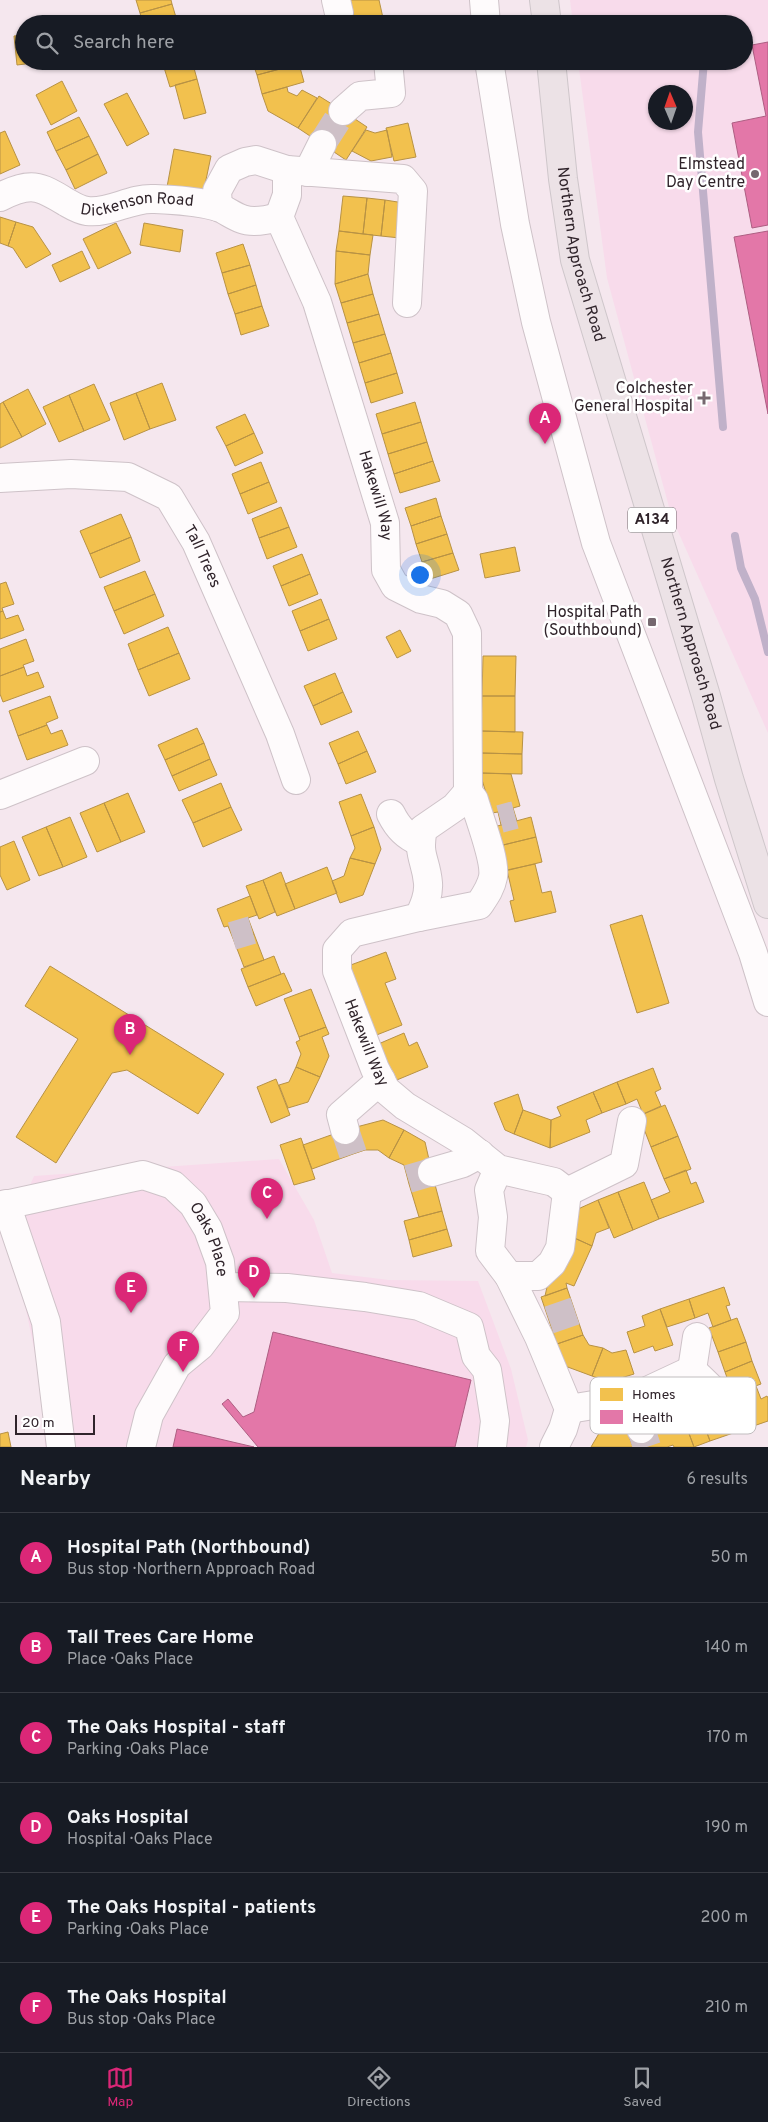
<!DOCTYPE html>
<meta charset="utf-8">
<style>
:root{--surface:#171b24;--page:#20242c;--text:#f1f3f6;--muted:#9ea1a6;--line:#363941;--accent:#db2777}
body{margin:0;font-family:Overpass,sans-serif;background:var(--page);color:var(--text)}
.compass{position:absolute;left:648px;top:85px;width:45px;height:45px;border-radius:50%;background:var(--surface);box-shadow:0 1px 4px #0004;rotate:358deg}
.scale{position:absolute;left:15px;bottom:12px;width:80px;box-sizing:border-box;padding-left:5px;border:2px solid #30242b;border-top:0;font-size:14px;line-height:18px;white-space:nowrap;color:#30242b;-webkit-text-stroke:4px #fff;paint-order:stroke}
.you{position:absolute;left:419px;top:574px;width:18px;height:18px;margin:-12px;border:4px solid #fff;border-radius:50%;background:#1a73e8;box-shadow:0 0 0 8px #1a73e833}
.badge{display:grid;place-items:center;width:32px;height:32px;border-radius:50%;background:var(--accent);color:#fff;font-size:16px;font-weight:700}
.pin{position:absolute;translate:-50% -41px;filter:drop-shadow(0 1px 2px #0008)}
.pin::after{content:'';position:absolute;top:26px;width:18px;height:15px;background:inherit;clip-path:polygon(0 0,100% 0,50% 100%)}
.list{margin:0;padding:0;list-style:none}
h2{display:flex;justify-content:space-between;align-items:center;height:65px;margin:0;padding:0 20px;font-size:21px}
h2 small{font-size:16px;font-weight:400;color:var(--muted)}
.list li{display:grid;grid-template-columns:32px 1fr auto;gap:15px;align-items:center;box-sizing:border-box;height:90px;padding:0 20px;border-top:1px solid var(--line)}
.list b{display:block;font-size:19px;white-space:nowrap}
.list p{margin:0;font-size:16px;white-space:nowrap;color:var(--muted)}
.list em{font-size:16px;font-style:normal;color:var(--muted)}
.icon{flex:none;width:28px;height:28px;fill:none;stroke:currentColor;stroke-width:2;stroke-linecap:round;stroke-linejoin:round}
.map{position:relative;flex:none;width:768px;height:1447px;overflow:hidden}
.search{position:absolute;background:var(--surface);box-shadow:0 1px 4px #0004;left:15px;right:15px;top:15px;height:55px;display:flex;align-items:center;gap:12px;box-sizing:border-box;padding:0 18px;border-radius:28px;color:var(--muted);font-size:19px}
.sheet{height:605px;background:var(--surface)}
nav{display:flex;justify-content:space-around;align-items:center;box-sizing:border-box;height:70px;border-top:1px solid var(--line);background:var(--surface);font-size:14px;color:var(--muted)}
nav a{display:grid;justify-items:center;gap:2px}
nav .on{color:var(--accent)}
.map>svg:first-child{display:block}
</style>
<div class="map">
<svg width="768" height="1447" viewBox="0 0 768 1447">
<rect width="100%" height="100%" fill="#f5e7ee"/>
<path fill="#f8dbeb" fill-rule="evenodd" d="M570 0H768V733L672 518 607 278 578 61H744V24H573ZM656 92H686V122H656Z
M279 1159 314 1220 332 1273 389 1280 478 1281 511 1369 528 1440 526 1447H45L43 1392 10 1232 34 1176Z"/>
<path fill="#f2c14e" stroke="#b89244" d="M136 0H171L172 4 140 13Z
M349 0H379L383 18 355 24Z
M172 4 178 24H143L140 13Z
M24 35V61H50L17 65 14 36Z
M162 61H192L197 79 170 87Z
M252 61H298L299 64 257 75Z
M299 64 304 82 262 94 257 75Z
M197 79 206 113 184 119 175 85Z
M62 81 77 111 51 125 36 95Z
M287 87 288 92 297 96 302 90 317 98 298 128 268 111 262 94Z
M127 93 149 134 127 146 104 104Z
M319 96 343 111 322 144 298 128Z
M343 111 367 127 346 160 322 144Z
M79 117 89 136 56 151 47 132Z
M408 123 416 157 394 161 386 128Z
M366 130 375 133 387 130 392 157 371 161 352 151Z
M5 131 20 165 0 174V133Z
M89 136 98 154 66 170 56 151Z
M174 149 211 156 203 194 167 187Z
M98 154 107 173 75 189 66 170Z
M343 196 367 198 363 234 339 231Z
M367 198 385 200 381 236 363 234Z
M385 200 404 203 400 238 381 236Z
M0 217 16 222 8 246 0 243Z
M16 222 33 227 51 254 26 268 13 248 8 246Z
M116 223 131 253 98 269 83 239Z
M144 223 183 230 180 252 140 245Z
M339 231 373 235 370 255 336 251Z
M243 244 250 265 222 273 216 253Z
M82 251 90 268 60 282 52 265Z
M336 251 370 255 368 274 335 284Z
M250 265 256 285 228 294 222 273Z
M368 274 373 294 341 303 335 284Z
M256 285 262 306 235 314 228 294Z
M373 294 379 314 347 323 341 303Z
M262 306 269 326 241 335 235 314Z
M379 314 385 334 353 343 347 323Z
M385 334 391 353 359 363 353 343Z
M391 353 397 373 365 383 359 363Z
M397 373 403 393 371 403 365 383Z
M162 383 176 420 150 429 136 393Z
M94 384 110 420 84 431 69 395Z
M28 389 46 424 22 437 3 402Z
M136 393 150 429 124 440 110 403Z
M69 395 84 431 59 442 43 407Z
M3 402 22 437 0 448V404Z
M415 402 421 422 382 434 376 414Z
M245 414 254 433 226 446 216 427Z
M421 422 427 442 388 454 382 434Z
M254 433 263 453 235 466 226 446Z
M427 442 433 461 394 474 388 454Z
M433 461 440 481 400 493 394 474Z
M261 462 269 482 240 494 232 474Z
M269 482 277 502 248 514 240 494Z
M436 498 441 516 411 526 405 508Z
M281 507 289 527 259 538 252 519Z
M121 514 131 537 90 554 80 531Z
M441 516 447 534 416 544 411 526Z
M289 527 297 547 267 559 259 538Z
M447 534 453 553 422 562 416 544Z
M131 537 140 561 100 578 90 554Z
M515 547 520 571 485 578 480 554Z
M453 553 459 570 427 580 422 562Z
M302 554 310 574 281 586 273 566Z
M145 571 155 594 114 611 104 587Z
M310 574 318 594 289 606 281 586Z
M6 582 14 604 2 608 3 611 0 612V584Z
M155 594 164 616 124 634 114 611Z
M321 599 329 619 300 631 292 611Z
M3 611 6 619 18 615 24 630 0 639V612Z
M329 619 337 639 308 651 300 631Z
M168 627 179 653 138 670 128 644Z
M400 630 411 651 397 658 386 637Z
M26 639 34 661 23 665 24 667 0 676V649Z
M179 653 190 679 149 696 138 670Z
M483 656H516L515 696H482Z
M24 667 27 676 38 672 44 687 3 702 0 694V676Z
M335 673 343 692 313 706 304 686Z
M343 692 352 712 321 725 313 706Z
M50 696 58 718 46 723 47 725 18 736 9 711Z
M482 696H515V732L481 731Z
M47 725 51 734 62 730 68 745 27 760 18 736Z
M197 728 204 743 165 760 158 745Z
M358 731 367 751 338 764 329 743Z
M481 731 523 732 522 754 480 753Z
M204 743 210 759 172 776 165 760Z
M367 751 376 772 346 784 338 764Z
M480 753 522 754V774L480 773Z
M210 759 217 775 179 791 172 776Z
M480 773 511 774 520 806 513 808 517 821 501 825 498 812 492 813Z
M221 783 231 807 193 823 182 800Z
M128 793 145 832 121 842 104 803Z
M361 794 374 827 351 836 339 802Z
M104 803 121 842 97 852 80 813Z
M231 807 242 830 203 847 193 823Z
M70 817 87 857 63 867 46 827Z
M531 817 536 837 495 847 490 828Z
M46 827 63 867 39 876 22 837Z
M374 827 381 849 375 864 350 858 355 848 351 836Z
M536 837 542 862 501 872 495 847Z
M14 841 30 880 7 890 0 875V847Z
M350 858 375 864 363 895 340 903 332 881 344 876Z
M535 864 542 893 551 891 556 912 515 922 510 901 514 900 507 870Z
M327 867 337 893 295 909 285 884Z
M281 872 295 909 277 916 263 880Z
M263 880 275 912 259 919 246 886Z
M250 896 257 915 248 918 254 934 234 941 228 926 224 927 217 909Z
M642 915 669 1003 637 1013 610 925Z
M254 934 264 960 244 967 234 941Z
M386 952 396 979 385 983 402 1025 374 1036 348 966Z
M274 956 281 974 248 987 241 969Z
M50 966 224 1074 198 1114 127 1070 112 1073 56 1163 16 1137 78 1039 25 1006Z
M284 973 292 991 256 1006 248 987Z
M311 989 326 1027 299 1037 284 999Z
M326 1027 329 1034 322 1037 329 1056 320 1077 296 1067 301 1054 296 1042 300 1040 299 1037Z
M404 1033 409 1046 417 1042 428 1067 392 1082 376 1045Z
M296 1067 320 1077 308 1102 288 1108 279 1085 289 1082Z
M653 1068 661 1089 655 1092 661 1106 643 1114 637 1099 626 1104 617 1082Z
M276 1079 290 1115 271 1123 257 1087Z
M617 1082 626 1104 602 1113 593 1092Z
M593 1092 602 1113 586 1120 590 1132 550 1148 551 1120 561 1116 557 1107Z
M518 1094 523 1110 514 1134 505 1130 494 1103Z
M665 1105 678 1136 651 1147 639 1116Z
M523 1110 551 1120 550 1148 514 1134Z
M383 1120 404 1130 389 1158 378 1150H365L353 1154 345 1130Z
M345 1130 353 1154 312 1169 303 1145Z
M404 1130 425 1142 433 1177 409 1184 404 1165 389 1158Z
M678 1136 691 1169 664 1179 651 1147Z
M301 1138 315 1179 294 1185 280 1145Z
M686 1170 691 1184 696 1182 704 1202 659 1219 651 1200 670 1192 664 1179Z
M433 1177 442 1211 419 1217 409 1184Z
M644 1182 659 1219 633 1230 618 1192Z
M618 1192 633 1230 614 1238 598 1200Z
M598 1200 609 1228 596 1233 592 1246 570 1236 578 1209Z
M442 1211 447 1229 409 1240 404 1221Z
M447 1229 452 1246 413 1257 409 1240Z
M570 1236 592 1246 574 1286 566 1283 567 1288 545 1296 549 1278Z
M724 1287 730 1305 726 1306 731 1320 713 1327 708 1313 695 1318 689 1299Z
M567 1288 583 1335 557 1344 541 1297Z
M689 1299 695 1318 667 1327 660 1309Z
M660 1309 673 1345 655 1351 653 1346 634 1353 627 1332 645 1326 642 1316Z
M737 1318 746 1342 718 1352 709 1328Z
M583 1335 589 1345 603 1348 592 1376 565 1366 557 1344Z
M746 1342 752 1361 725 1372 718 1352Z
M603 1348 612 1353 626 1350 634 1374 608 1382 592 1376Z
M752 1361 761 1384 733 1394 725 1372Z
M756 1386 761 1399 767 1396 768 1398V1421L739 1431 732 1411 742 1408 737 1393Z
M697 1406 710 1441 694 1447 681 1412Z
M732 1411 739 1431 710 1441 703 1422Z
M681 1412 694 1447H674L673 1445 667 1447H633L628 1434 664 1421 663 1418Z
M624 1421 633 1447H591L601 1430Z
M8 1432 11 1447H0V1434Z"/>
<path fill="#e377a8" stroke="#ad5e82" d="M768 42V225L752 228 732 123 766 116 752 45Z
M768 231V414L734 237Z
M273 1332 471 1380 455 1447H258L222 1404 228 1399 243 1417 254 1412Z
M177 1429 254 1447H173Z"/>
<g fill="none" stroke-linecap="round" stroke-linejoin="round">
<path stroke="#c0b1c9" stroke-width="8" d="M704 61 698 132 723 427
M735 536 741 568 755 599 768 652"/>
<path stroke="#cec0c7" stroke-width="28" stroke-dasharray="28 14" stroke-linecap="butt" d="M322 144 343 111
M500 819 515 815
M232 936 252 930
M345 1130 353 1154
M408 1179 432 1172
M549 1320 575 1311
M641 1429 647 1447"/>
<g stroke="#cec2c8" stroke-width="30">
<g id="minor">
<path d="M336 0 339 13"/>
<path d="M484 0 486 24"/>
<path d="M489 61 515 224 536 322 596 543 753 953 768 1002"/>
<path d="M343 111 360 96 391 93 388 61"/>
<path id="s1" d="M287 170V195L279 217 317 302 385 523 386 570 395 586 421 599 442 604 458 614 467 633 468 792 474 800C479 818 496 860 493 877 491 888 485 896 479 905L419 917"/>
<path d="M308 172 322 144"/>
<path id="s2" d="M0 197C30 182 39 185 66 202 73 206 79 210 87 211 109 214 130 198 153 199 174 200 198 201 218 207 226 210 233 216 242 219 252 223 268 220 279 217"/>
<path d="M218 207 217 191 229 169 245 162 256 160 287 170 403 179 413 191 407 303"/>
<path id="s3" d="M0 478 71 474 128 477 169 497 196 542 280 734 296 780"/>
<path id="s4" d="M468 792 455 807 423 829C417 856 426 859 428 883 429 895 424 906 419 917L352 933 337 950V971L375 1069 386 1090 405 1106 463 1141 498 1169 554 1182 567 1192 560 1248 552 1263 538 1276H509"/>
<path d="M0 795 85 761"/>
<path d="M391 814C398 828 406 836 420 842"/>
<path d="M345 1130 341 1115 381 1080"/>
<path d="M498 1169 489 1190 493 1217 490 1251 509 1276 539 1337 569 1409 563 1429 554 1447"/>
<path d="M432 1172 463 1163 480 1154"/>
<path d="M567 1192 624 1164 632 1121"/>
<path d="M6 1204 46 1322 61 1447"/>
<path id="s5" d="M0 1206 143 1175 173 1185 193 1204 208 1229 220 1262 225 1313 200 1346 177 1365 149 1415 141 1447"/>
<path d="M223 1287 287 1288 365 1297 419 1306 469 1327 476 1356 487 1370 495 1421 492 1447"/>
<path d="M697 1337 692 1370 722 1399"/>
<path d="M630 1399 641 1429"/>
<path d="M569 1409 630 1399 692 1370"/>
</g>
</g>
<g stroke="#cec6ca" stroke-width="30">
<g id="major">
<path d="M544 0 547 24"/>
<path id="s6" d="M551 61 563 179 575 260 706 696 729 779 768 904"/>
</g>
</g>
<use href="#minor" stroke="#fefbfc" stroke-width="28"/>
<use href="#major" stroke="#ece2e6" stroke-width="28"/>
</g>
<g fill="#75686f" stroke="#fff" stroke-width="2">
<circle cx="755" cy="174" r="5"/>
<path d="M701.5 390.5h5v5h5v5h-5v5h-5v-5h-5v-5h5z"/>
<rect x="647" y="617" width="10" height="10" rx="2.5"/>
</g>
<g text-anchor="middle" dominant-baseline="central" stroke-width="5" stroke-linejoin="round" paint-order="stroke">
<rect fill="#fff" stroke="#6e666b" stroke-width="1" x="628" y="507.5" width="48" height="25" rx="4"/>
<g font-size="15" font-weight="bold" fill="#30242b">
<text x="652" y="520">A134</text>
</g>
<g font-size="16" fill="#30242b" stroke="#fff" text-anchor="end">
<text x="745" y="165">Elmstead<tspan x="745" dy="18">Day Centre</tspan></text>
<text x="693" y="389">Colchester<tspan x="693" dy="18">General Hospital</tspan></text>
<text x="642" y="613">Hospital Path<tspan x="642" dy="18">(Southbound)</tspan></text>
</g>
<g font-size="16" fill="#30242b" stroke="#fff">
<text stroke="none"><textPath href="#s2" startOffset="145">Dickenson Road</textPath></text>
<text stroke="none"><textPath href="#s6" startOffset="196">Northern Approach Road</textPath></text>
<text stroke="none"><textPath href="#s1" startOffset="344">Hakewill Way</textPath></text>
<text stroke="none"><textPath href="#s3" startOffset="242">Tall Trees</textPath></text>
<text stroke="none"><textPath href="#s6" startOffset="601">Northern Approach Road</textPath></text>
<text stroke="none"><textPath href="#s4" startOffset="339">Hakewill Way</textPath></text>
<text stroke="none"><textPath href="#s5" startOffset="245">Oaks Place</textPath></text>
</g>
</g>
<rect x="590" y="1377" width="166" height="57" rx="8" fill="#fff" stroke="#c1bdbf" stroke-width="1"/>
<rect x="600" y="1388" width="23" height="13" fill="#f2c14e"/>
<rect x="600" y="1410" width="23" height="14" fill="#e377a8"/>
<g font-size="14" fill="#30242b">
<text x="632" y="1399">Homes</text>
<text x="632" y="1422">Health</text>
</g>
</svg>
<svg class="compass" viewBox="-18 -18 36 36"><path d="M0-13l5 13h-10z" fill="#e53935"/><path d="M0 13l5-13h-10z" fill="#9ea1a6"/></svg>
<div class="scale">20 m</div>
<div class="you"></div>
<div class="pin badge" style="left:545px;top:444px">A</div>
<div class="pin badge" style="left:130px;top:1055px">B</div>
<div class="pin badge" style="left:267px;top:1219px">C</div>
<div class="pin badge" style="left:254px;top:1298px">D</div>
<div class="pin badge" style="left:131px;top:1313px">E</div>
<div class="pin badge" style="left:183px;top:1372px">F</div>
<div class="search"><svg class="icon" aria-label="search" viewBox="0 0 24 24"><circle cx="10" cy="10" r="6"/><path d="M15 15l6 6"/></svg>Search here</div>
</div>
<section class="sheet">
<h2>Nearby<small>6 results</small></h2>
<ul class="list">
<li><span class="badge">A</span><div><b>Hospital Path (Northbound)</b><p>Bus stop · Northern Approach Road</p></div><em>50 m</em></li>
<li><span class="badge">B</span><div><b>Tall Trees Care Home</b><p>Place · Oaks Place</p></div><em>140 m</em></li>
<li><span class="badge">C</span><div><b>The Oaks Hospital - staff</b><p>Parking · Oaks Place</p></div><em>170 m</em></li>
<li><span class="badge">D</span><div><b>Oaks Hospital</b><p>Hospital · Oaks Place</p></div><em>190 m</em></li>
<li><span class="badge">E</span><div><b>The Oaks Hospital - patients</b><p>Parking · Oaks Place</p></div><em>200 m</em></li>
<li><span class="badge">F</span><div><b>The Oaks Hospital</b><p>Bus stop · Oaks Place</p></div><em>210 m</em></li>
</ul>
</section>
<nav>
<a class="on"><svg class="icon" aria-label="map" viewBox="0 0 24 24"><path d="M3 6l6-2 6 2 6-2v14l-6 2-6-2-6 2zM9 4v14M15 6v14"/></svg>Map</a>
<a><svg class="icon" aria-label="directions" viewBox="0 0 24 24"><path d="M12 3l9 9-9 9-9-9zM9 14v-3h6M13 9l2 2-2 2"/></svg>Directions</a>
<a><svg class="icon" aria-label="saved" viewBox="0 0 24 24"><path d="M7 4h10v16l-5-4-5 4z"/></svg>Saved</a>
</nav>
